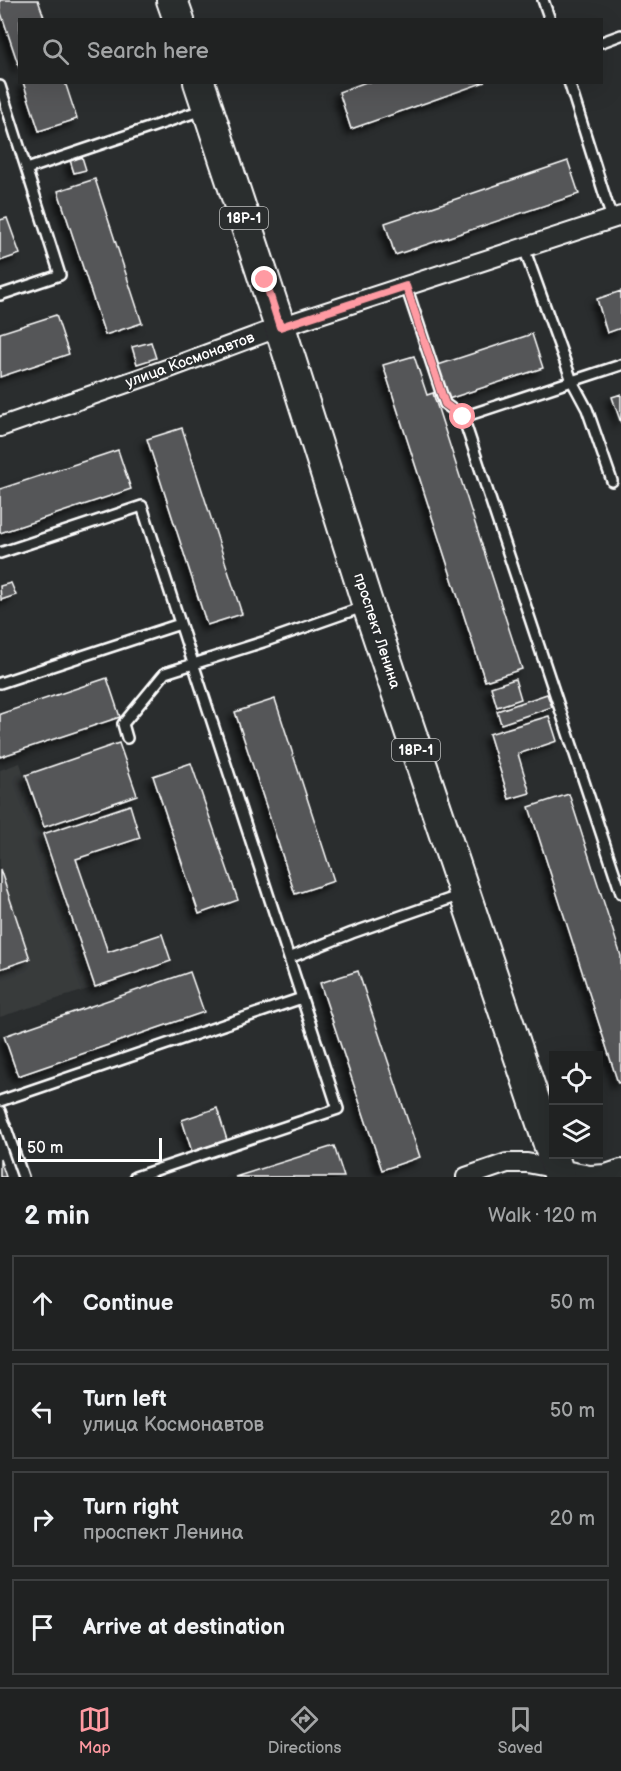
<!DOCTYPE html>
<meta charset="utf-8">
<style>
:root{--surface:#202222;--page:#2d2f2f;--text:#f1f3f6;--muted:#a2a4a5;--line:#3d3f40;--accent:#ff9aa2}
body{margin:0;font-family:"Balsamiq Sans",sans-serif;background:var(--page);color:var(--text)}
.controls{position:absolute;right:18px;bottom:18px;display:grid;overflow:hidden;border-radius:0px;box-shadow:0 6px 24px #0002}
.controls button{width:54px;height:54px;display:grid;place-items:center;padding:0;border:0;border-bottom:2px solid var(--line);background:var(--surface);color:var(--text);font:30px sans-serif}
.scale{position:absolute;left:18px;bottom:15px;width:144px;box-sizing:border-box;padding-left:6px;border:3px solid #fff;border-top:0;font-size:16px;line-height:21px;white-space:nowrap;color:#fff;-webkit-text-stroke:4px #2a2d2e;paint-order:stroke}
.stop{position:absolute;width:18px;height:18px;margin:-14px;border:4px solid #ff9aa2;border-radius:50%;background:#fff}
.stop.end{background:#ff9aa2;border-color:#fff;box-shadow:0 2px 6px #0008}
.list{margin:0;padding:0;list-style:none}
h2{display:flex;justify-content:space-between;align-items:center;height:78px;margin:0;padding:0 24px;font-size:26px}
h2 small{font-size:20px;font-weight:400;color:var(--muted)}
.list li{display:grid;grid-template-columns:39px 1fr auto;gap:18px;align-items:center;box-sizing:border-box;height:96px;margin:0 12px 12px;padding:0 12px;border:2px solid var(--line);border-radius:0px}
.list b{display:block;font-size:22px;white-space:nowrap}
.list p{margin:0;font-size:20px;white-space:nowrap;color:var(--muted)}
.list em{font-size:20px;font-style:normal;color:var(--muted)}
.icon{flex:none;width:33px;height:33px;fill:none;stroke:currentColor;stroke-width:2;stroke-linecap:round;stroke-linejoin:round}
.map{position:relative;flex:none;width:621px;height:1177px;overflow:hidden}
.search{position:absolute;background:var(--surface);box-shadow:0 6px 24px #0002;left:18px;right:18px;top:18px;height:66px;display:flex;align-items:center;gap:15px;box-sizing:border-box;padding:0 21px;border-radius:0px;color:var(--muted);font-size:22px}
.sheet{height:510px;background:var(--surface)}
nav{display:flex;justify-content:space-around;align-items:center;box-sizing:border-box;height:84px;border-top:2px solid var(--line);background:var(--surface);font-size:16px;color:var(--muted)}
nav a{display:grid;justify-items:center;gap:3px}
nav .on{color:var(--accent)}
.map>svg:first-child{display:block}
</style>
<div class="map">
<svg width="621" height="1177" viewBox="0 0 621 1177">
<defs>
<filter id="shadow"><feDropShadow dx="-5.5" dy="5.5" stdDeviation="3" flood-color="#0009"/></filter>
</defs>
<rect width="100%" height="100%" fill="#2a2d2e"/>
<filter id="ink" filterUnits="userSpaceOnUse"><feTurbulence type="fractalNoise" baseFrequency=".0167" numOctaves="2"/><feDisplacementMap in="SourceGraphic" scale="12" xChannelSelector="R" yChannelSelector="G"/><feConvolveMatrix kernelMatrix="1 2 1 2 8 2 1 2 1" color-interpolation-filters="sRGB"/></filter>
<g filter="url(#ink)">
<path fill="#373a3b" d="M20 763 95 987 0 1017V770Z"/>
<path fill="#555758" stroke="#fff" stroke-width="1.5" filter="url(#shadow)" d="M0 0H38L45 20H20V70L0 10Z
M23 82H65L77 119 39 131Z
M366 82H485L351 129 339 92Z
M82 157 86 170 74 173 70 160Z
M568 161 579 194 395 255 385 223Z
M95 179 142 323 105 335 58 191Z
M7 218 20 254 0 261V220Z
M621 291V328L607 333 597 299Z
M56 315 69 354 0 377V333Z
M532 334 543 368 436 403 433 393 446 389 438 365Z
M151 342 156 358 137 364 132 347Z
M414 356 427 395 433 393 522 669 485 681 383 365Z
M621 394V423L612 397Z
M182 428 242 614 207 625 147 439Z
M118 450 131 489 0 533V489Z
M11 583 16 595 1 600 0 586Z
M107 678 120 717 0 757V714Z
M515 679 521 699 497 707 491 687Z
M547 694 552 707 501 724 497 711Z
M275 699 334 881 295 894 235 712Z
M549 716 557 741 518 754 530 793 509 799 489 734Z
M119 743 137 795 44 827 26 775Z
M191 763 238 900 199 914 153 776Z
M569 794 621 956V1082L618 1083 529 807Z
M130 805 140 838 76 859 108 952 162 934 171 961 95 987 43 834Z
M0 869 30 959 0 969Z
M358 971 420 1157 382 1170 320 983Z
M190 972 204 1012 18 1076 4 1036Z
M217 1108 227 1140 192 1152 182 1120Z
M334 1146 344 1177H235Z
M0 1159 6 1177H0Z"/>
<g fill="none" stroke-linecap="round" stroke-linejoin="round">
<g stroke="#fff" stroke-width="14">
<path id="lane" d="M543 0 550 20
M602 42 621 35
M569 82 612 219
M0 86 60 275 0 295
M27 169 205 109
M524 248 572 381 463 417 621 893
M406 286 445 404 463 417
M612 481 587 409 572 381 621 365
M0 553 142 506 338 1109 135 1177
M0 683 180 624
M127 738 123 724 165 673 263 642 363 607
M289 958 352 933 461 895
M0 1101 302 998
M0 1111 23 1177"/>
</g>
<g stroke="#fff" stroke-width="22">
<path id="street" d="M0 427 167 369 280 327 621 216
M466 1177 507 1163H527L590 1175 606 1174 621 1169"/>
</g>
<g stroke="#fff" stroke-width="34">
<path id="primary" d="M172 0 179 20
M199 82 280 327 368 606 560 1177"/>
</g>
<use href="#lane" stroke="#2a2d2e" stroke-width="9"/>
<use href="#street" stroke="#2a2d2e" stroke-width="18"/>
<use href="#primary" stroke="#2a2d2e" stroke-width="30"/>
</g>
</g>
<g fill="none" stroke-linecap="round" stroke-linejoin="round" filter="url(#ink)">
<path stroke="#ff9aa2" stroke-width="8" d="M265 280 280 327 406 286 445 404 463 417"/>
</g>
<g text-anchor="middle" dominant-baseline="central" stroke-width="4.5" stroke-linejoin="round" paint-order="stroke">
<g fill="#2a2d2e" stroke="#bfc0c0" stroke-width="1.5">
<rect x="220" y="207" width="48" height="22" rx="4.5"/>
<rect x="392" y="739" width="48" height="22" rx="4.5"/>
</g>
<g font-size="14" font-weight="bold" fill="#fff">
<text x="244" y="218">18Р-1</text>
<text x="416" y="750">18Р-1</text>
</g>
<g font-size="15" fill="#fff" stroke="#2a2d2e">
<text transform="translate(190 360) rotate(-20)">улица Космонавтов</text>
<text transform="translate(377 631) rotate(72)">проспект Ленина</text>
</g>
</g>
</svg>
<div class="controls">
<button><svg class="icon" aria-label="locate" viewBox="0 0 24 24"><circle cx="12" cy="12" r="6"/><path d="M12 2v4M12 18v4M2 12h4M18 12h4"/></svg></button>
<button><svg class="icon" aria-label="layers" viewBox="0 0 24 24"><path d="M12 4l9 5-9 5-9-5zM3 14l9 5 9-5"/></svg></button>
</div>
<div class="scale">50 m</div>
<div class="stop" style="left:463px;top:417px"></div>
<div class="stop end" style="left:265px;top:280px"></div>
<div class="search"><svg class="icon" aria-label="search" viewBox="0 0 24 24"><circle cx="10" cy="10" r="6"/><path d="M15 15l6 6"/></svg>Search here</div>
</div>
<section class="sheet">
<h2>2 min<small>Walk · 120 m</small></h2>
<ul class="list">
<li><svg class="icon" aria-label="ahead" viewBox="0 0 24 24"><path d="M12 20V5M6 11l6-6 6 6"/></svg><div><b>Continue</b></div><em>50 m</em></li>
<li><svg class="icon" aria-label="left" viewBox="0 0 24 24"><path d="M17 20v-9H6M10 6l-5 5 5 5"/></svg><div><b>Turn left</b><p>улица Космонавтов</p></div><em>50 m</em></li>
<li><svg class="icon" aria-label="right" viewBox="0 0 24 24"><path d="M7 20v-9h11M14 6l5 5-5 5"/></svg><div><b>Turn right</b><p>проспект Ленина</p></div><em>20 m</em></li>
<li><svg class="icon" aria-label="arrive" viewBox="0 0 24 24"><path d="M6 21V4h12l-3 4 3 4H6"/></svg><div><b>Arrive at destination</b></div></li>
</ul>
</section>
<nav>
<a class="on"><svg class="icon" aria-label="map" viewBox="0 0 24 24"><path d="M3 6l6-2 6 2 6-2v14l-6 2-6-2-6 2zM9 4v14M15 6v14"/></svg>Map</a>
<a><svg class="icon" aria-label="directions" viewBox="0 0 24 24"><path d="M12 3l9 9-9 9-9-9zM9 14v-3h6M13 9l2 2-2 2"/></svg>Directions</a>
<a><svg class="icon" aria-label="saved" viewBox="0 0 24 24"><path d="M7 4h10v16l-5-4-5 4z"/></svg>Saved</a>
</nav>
